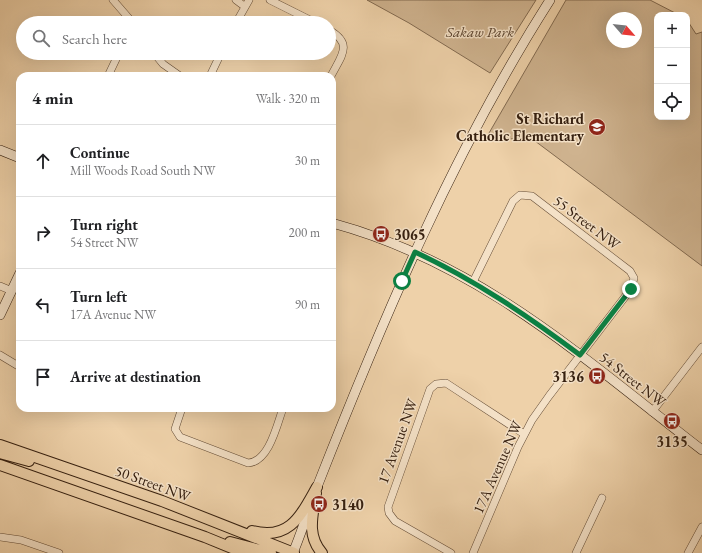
<!DOCTYPE html>
<meta charset="utf-8">
<style>
:root{--surface:#fff;--page:#f2f2f2;--text:#202124;--muted:#757577;--line:#e0e0e0}
body{margin:0;font-family:"EB Garamond",serif;background:var(--page);color:var(--text)}
.controls{position:absolute;right:12px;top:12px;display:grid;overflow:hidden;border-radius:8px;box-shadow:0 4px 16px #0002}
.controls button{width:36px;height:36px;display:grid;place-items:center;padding:0;border:0;border-bottom:1px solid var(--line);background:var(--surface);color:var(--text);font:20px sans-serif}
.compass{position:absolute;left:606px;top:12px;width:36px;height:36px;border-radius:50%;background:var(--surface);box-shadow:0 4px 16px #0002;rotate:118deg}
.stop{position:absolute;width:12px;height:12px;margin:-9px;border:3px solid #0b8043;border-radius:50%;background:#fff}
.stop.end{background:#0b8043;border-color:#fff;box-shadow:0 1px 4px #0008}
.list{margin:0;padding:0;list-style:none}
h2{display:flex;justify-content:space-between;align-items:center;height:52px;margin:0;padding:0 16px;font-size:17px}
h2 small{font-size:13px;font-weight:400;color:var(--muted)}
.list li{display:grid;grid-template-columns:26px 1fr auto;gap:12px;align-items:center;box-sizing:border-box;height:72px;padding:0 16px;border-top:1px solid var(--line)}
.list b{display:block;font-size:15px;white-space:nowrap}
.list p{margin:0;font-size:13px;white-space:nowrap;color:var(--muted)}
.list em{font-size:13px;font-style:normal;color:var(--muted)}
.icon{flex:none;width:22px;height:22px;fill:none;stroke:currentColor;stroke-width:2;stroke-linecap:round;stroke-linejoin:round}
.map{position:relative;flex:none;width:702px;height:553px;overflow:hidden}
.search{position:absolute;background:var(--surface);box-shadow:0 4px 16px #0002;left:16px;top:16px;width:320px;height:44px;display:flex;align-items:center;gap:10px;box-sizing:border-box;padding:0 14px;border-radius:22px;color:var(--muted);font-size:15px}
.panel{position:absolute;background:var(--surface);box-shadow:0 4px 16px #0002;left:16px;top:72px;width:320px;height:340px;border-radius:12px}
.map>svg:first-child{display:block}
</style>
<div class="map">
<svg width="702" height="553" viewBox="0 0 702 553">
<rect width="100%" height="100%" fill="#eed1a9"/>
<filter id="stains"><feTurbulence type="fractalNoise" baseFrequency=".005" numOctaves="4"/><feColorMatrix values="0 0 0 0 .2 0 0 0 0 .09 0 0 0 0 .02 0 0 0 .5 -.17"/></filter>
<radialGradient id="worn" r=".72"><stop offset=".6" stop-color="#630" stop-opacity="0"/><stop offset="1" stop-color="#630" stop-opacity=".3"/></radialGradient>
<path fill="#cfb38f" stroke="#826a50" fill-rule="evenodd" d="M367 0H536L490 73 409 23Z
M566 0H650L679 15H657V117H687V20L696 34 702 32V266L531 138 485 140ZM612 18H636V42H612Z"/>
<g fill="none" stroke-linecap="round" stroke-linejoin="round">
<g stroke="#644c36" stroke-width="8">
<path id="street" d="M113 0 133 23
M236 0 244 6
M270 0 316 23
M236 23 249 0
M329 30C354 44 341 56 331 76
M154 53 163 64 180 76
M108 76 119 53
M210 76 221 53
M0 286 12 291
M0 355 20 367
M182 408 175 429 180 437 248 463C269 462 277 425 283 408
M652 412 702 347
M0 537 21 540 59 553
M451 553 395 521 389 513 388 507 430 389 436 384 446 383 524 434
M473 553 518 447 532 420 549 396 631 289 634 278 630 271 532 196 520 195 513 201 473 282
M576 553 602 498
M688 553 702 527"/>
</g>
<g stroke="#362010" stroke-width="10">
<path id="secondary" d="M0 150 20 158
M332 223C480 263 584 359 702 450
M0 315 20 273
M293 553C302 531 309 509 317 487 383 319 453 152 550 0"/>
</g>
<g stroke="#362010" stroke-width="12">
<path id="primary" d="M0 445 162 501 294 553
M0 453 29 461
M0 465 205 537 244 553
M316 493C313 514 306 535 322 553
M252 531C290 541 301 515 317 487
M230 542 271 553"/>
</g>
<use href="#street" stroke="#f4e1c7" stroke-width="7"/>
<use href="#secondary" stroke="#f4e1c7" stroke-width="9"/>
<use href="#primary" stroke="#eed1a9" stroke-width="10"/>
</g>
<g fill="none" stroke-linecap="round" stroke-linejoin="round">
<path stroke="#0b8043" stroke-width="5" d="M402 281 415 252C475 280 528 316 580 355L631 289"/>
</g>
<defs>
<g id="school-disc" transform="scale(0.9)"><circle r="9.5" fill="#8f2418" stroke="#f4e1c7"/><path d="M0-5L7-2L0 1L-7-2ZM-4 1L0 2.5L4 1V4Q0 6-4 4Z" fill="#fff"/></g>
<g id="bus-disc" transform="scale(0.9)"><circle r="9.5" fill="#8f2418" stroke="#f4e1c7"/><path d="M-5-6H5V4H4V6H2V4H-2V6H-4V4H-5ZM-3.5-4V0h7V-4ZM-3.5 1.2v1.5H-2V1.2ZM2 1.2v1.5H3.5V1.2Z" fill="#fff"/></g>
</defs>
<g fill-rule="evenodd">
<use href="#school-disc" x="597" y="127"/>
<use href="#bus-disc" x="381" y="234"/>
<use href="#bus-disc" x="597" y="376"/>
<use href="#bus-disc" x="672" y="421"/>
<use href="#bus-disc" x="319" y="504"/>
</g>
<g text-anchor="middle" dominant-baseline="central" stroke-width="3" stroke-linejoin="round" paint-order="stroke">
<g font-size="15" font-style="italic" fill="#5c4530" stroke="#f4e1c7">
<text x="480" y="31">Sakaw Park</text>
</g>
<g font-size="15" font-weight="bold" fill="#362010" stroke="#f4e1c7" text-anchor="end">
<text x="584" y="118">St Richard<tspan x="584" dy="17">Catholic Elementary</tspan></text>
<text x="394" y="234" text-anchor="start">3065</text>
<text x="584" y="376">3136</text>
<text x="672" y="441" text-anchor="middle">3135</text>
<text x="332" y="504" text-anchor="start">3140</text>
</g>
<g font-size="15" fill="#362010" stroke="#f4e1c7">
<text transform="translate(587 222) rotate(37)">55 Street NW</text>
<text transform="translate(633 379) rotate(38)">54 Street NW</text>
<text transform="translate(397 441) rotate(-70)">17 Avenue NW</text>
<text transform="translate(497 467) rotate(-66)">17A Avenue NW</text>
<text transform="translate(153 483) rotate(20)">50 Street NW</text>
</g>
</g>
<rect width="100%" height="100%" filter="url(#stains)"/>
<rect width="100%" height="100%" fill="url(#worn)"/>
</svg>
<div class="controls">
<button>+</button>
<button>−</button>
<button><svg class="icon" aria-label="locate" viewBox="0 0 24 24"><circle cx="12" cy="12" r="6"/><path d="M12 2v4M12 18v4M2 12h4M18 12h4"/></svg></button>
</div>
<svg class="compass" viewBox="-18 -18 36 36"><path d="M0-13l5 13h-10z" fill="#e53935"/><path d="M0 13l5-13h-10z" fill="#757577"/></svg>
<div class="stop" style="left:402px;top:281px"></div>
<div class="stop end" style="left:631px;top:289px"></div>
<div class="search"><svg class="icon" aria-label="search" viewBox="0 0 24 24"><circle cx="10" cy="10" r="6"/><path d="M15 15l6 6"/></svg>Search here</div>
<section class="panel">
<h2>4 min<small>Walk · 320 m</small></h2>
<ul class="list">
<li><svg class="icon" aria-label="ahead" viewBox="0 0 24 24"><path d="M12 20V5M6 11l6-6 6 6"/></svg><div><b>Continue</b><p>Mill Woods Road South NW</p></div><em>30 m</em></li>
<li><svg class="icon" aria-label="right" viewBox="0 0 24 24"><path d="M7 20v-9h11M14 6l5 5-5 5"/></svg><div><b>Turn right</b><p>54 Street NW</p></div><em>200 m</em></li>
<li><svg class="icon" aria-label="left" viewBox="0 0 24 24"><path d="M17 20v-9H6M10 6l-5 5 5 5"/></svg><div><b>Turn left</b><p>17A Avenue NW</p></div><em>90 m</em></li>
<li><svg class="icon" aria-label="arrive" viewBox="0 0 24 24"><path d="M6 21V4h12l-3 4 3 4H6"/></svg><div><b>Arrive at destination</b></div></li>
</ul>
</section>
</div>
